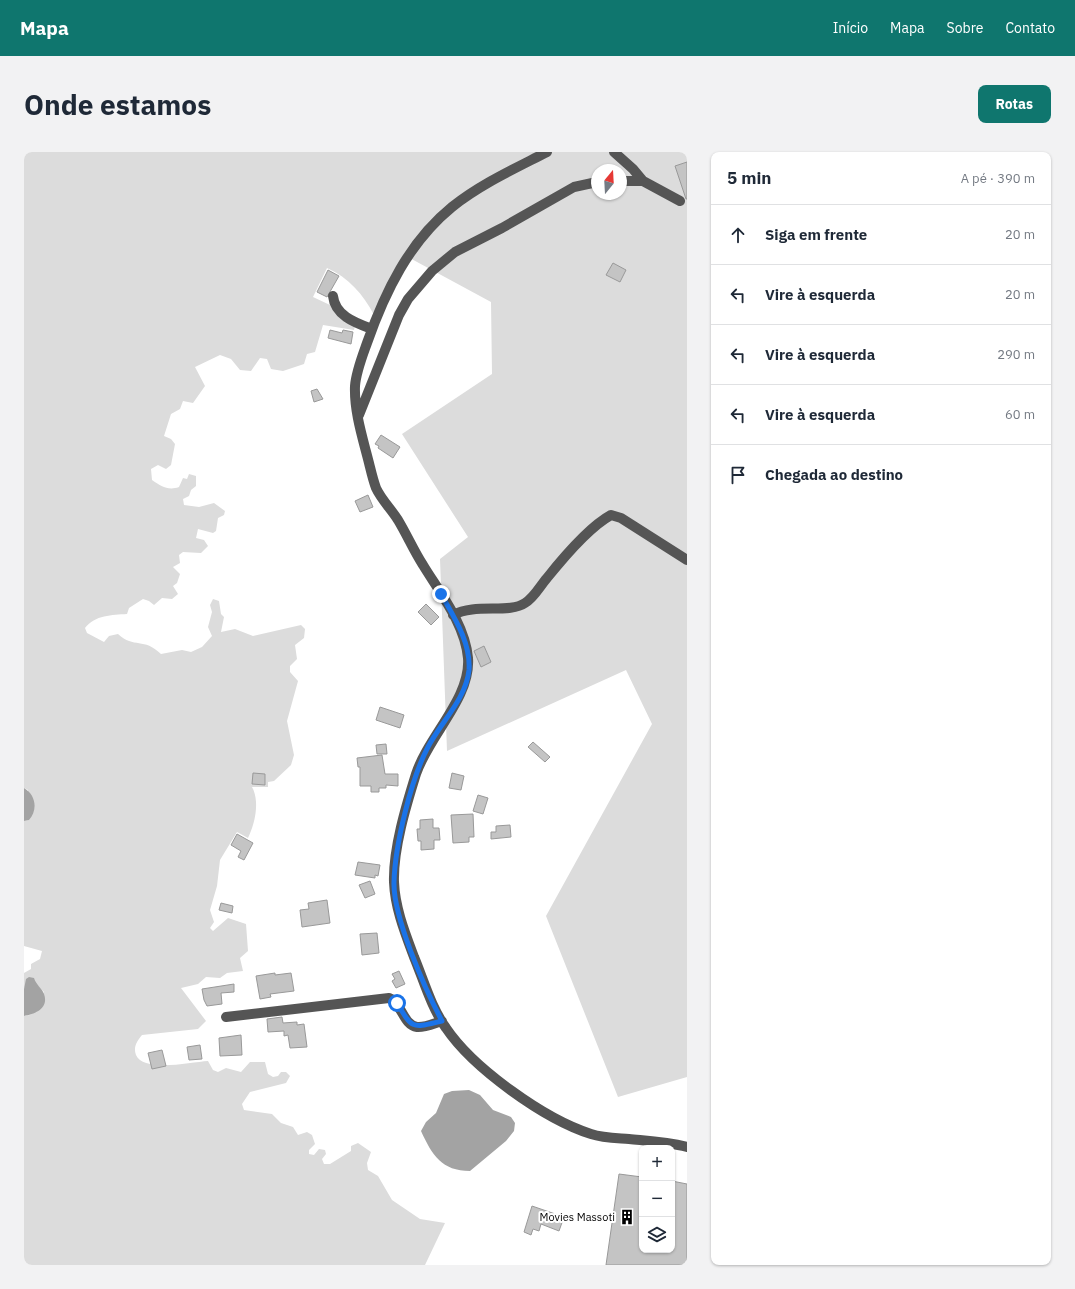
<!DOCTYPE html>
<html lang="pt">
<meta charset="utf-8">
<style>
:root{--surface:#fff;--page:#f2f2f3;--text:#1f2937;--muted:#747a83;--line:#e0e1e3;--accent:#0f766e}
body{margin:0;font-family:"IBM Plex Sans",sans-serif;background:var(--page);color:var(--text)}
.controls{position:absolute;right:12px;bottom:12px;display:grid;overflow:hidden;border-radius:8px;box-shadow:0 1px 3px #0004}
.controls button{width:36px;height:36px;display:grid;place-items:center;padding:0;border:0;border-bottom:1px solid var(--line);background:var(--surface);color:var(--text);font:20px sans-serif}
.compass{position:absolute;left:567px;top:12px;width:36px;height:36px;border-radius:50%;background:var(--surface);box-shadow:0 1px 3px #0004;rotate:18deg}
.stop{position:absolute;width:12px;height:12px;margin:-9px;border:3px solid #1a73e8;border-radius:50%;background:#fff}
.stop.end{background:#1a73e8;border-color:#fff;box-shadow:0 1px 4px #0008}
.list{margin:0;padding:0;list-style:none}
h2{display:flex;justify-content:space-between;align-items:center;height:52px;margin:0;padding:0 16px;font-size:17px}
h2 small{font-size:13px;font-weight:400;color:var(--muted)}
.list li{display:grid;grid-template-columns:26px 1fr auto;gap:12px;align-items:center;box-sizing:border-box;height:60px;padding:0 16px;border-top:1px solid var(--line)}
.list b{display:block;font-size:15px;white-space:nowrap}
.list em{font-size:13px;font-style:normal;color:var(--muted)}
.icon{flex:none;width:22px;height:22px;fill:none;stroke:currentColor;stroke-width:2;stroke-linecap:round;stroke-linejoin:round}
.map{position:relative;flex:none;width:663px;height:1113px;overflow:hidden;border-radius:8px}
header{display:flex;align-items:center;gap:24px;box-sizing:border-box;height:56px;padding:0 20px;background:var(--accent);color:#fff}
header strong{font-size:19px}
nav{display:flex;gap:22px;margin-inline-start:auto;font-size:14px}
.intro{display:flex;align-items:center;justify-content:space-between;box-sizing:border-box;height:96px;padding:0 24px}
h1{margin:0;font-size:28px}
.button{padding:10px 18px;border-radius:8px;background:var(--accent);color:#fff;font-size:14px;font-weight:700}
main{display:flex;gap:24px;padding:0 24px}
aside{flex:1;background:var(--surface);border-radius:8px;box-shadow:0 1px 3px #0004}
.map>svg:first-child{display:block}
</style>
<header>
<strong>Mapa</strong>
<nav><a>Início</a><a>Mapa</a><a>Sobre</a><a>Contato</a></nav>
</header>
<div class="intro"><h1>Onde estamos</h1><a class="button">Rotas</a></div>
<main>
<div class="map">
<svg width="663" height="1113" viewBox="0 0 663 1113">
<rect width="100%" height="100%" fill="#fff"/>
<path fill="#dcdcdc" fill-rule="evenodd" d="M0 0H663V925L594 945 522 764 628 572 602 518 423 599 416 407 444 385 378 282 468 222 467 150 382 104 350 163C339 142 325 126 303 116L289 145 306 153 331 174 330 178 299 173 291 200 283 202 280 212 259 219 247 217 243 207 236 206 227 219 216 218 207 207 196 203 171 215 181 234 169 251 159 249 156 257 147 262 140 284 147 287 151 292 147 313 142 317 134 313 127 317 128 328C137 334 144 339 155 335L159 326 163 327 165 322 172 324V334L167 338 165 344 159 347 160 353 175 355 190 351 201 359 200 363 194 366 192 379 189 381 174 377 172 386 180 388 184 394 177 401 159 400 155 403 156 411 149 415 156 422 153 431 149 434 154 442 148 447 138 446 130 453 125 449 119 447 105 456 103 462C88 463 71 463 61 476L63 481 80 490 85 484 94 482C110 497 120 485 137 502L158 498 167 500 178 495 188 484 184 475 188 460 186 453 189 447 195 449 197 462 200 465 197 480 211 477 229 484 277 473 281 477 280 486 271 493 273 507 266 514V520L274 529 263 569 270 603 267 613 250 629 244 630V635H228C236 649 231 672 224 686L213 680 196 708 193 734 186 758 190 770 186 776 189 779 204 766 222 772 224 799 216 806 219 819 203 821 196 826 182 825 174 832 157 836 182 869 174 877 118 883C113 889 109 895 112 903 120 921 167 910 184 909L189 918 194 920 202 916 217 920 226 910H241L244 922 249 925 254 924 257 920H262L266 924 262 931 226 940 218 952 220 958 248 962 257 971 269 975 274 983 283 980 288 983 291 992 285 998V1002L290 1003 295 997 301 998 302 1002 298 1007 300 1012H306L327 999V994L334 991 347 1000 343 1011 344 1018 354 1024 368 1048 396 1067 421 1071 401 1113H0V864L6 863 20 840 12 832 2 833 0 837V821L7 817V812L16 807 18 799 0 794V669L5 668 4 638 0 636ZM573 18H597V42H573Z"/>
<path fill="#a3a3a3" d="M0 636C12 643 14 658 5 668L0 669Z
M5 825 10 826C12 833 18 836 20 842 25 856 12 862 0 864V837L2 827Z
M445 938 456 943 469 958 487 965 491 971 490 979 482 989 446 1019C418 1019 408 1003 397 979L402 970 412 961 420 942 428 939Z"/>
<path fill="#c4c4c4" stroke="#999" d="M663 10V47H662L651 14Z
M589 111 602 118 596 130 582 123Z
M304 118 315 124 303 145 293 140Z
M306 178 318 181 319 178 329 180 327 192 304 186Z
M293 237 299 247 290 250 287 239Z
M357 283 376 295 369 306 354 296 355 294 351 292Z
M344 343 349 355 336 360 331 349Z
M402 452 415 465 407 473 394 460Z
M460 494 467 510 457 515 450 499Z
M356 555 380 563 376 576 352 568Z
M509 590 526 605 521 610 504 595Z
M362 592 363 602H353L352 593Z
M358 603 361 622H374V634L362 633V636H355V640H347V634H336V615H334L333 606Z
M229 621 241 622V633L228 632Z
M428 621 440 624 437 638 425 636Z
M454 643 464 646 459 662 449 659Z
M449 662 450 685H445V690L429 691 427 663Z
M409 667V676H415L416 688H410V697L397 698V689H394L393 677H396V668Z
M486 673 487 685 467 687V680H472V674Z
M213 682 229 691 220 708 214 705 217 699 207 693Z
M334 710 356 713 354 724 351 723V726L331 723Z
M346 729 351 742 341 746 335 733Z
M303 748 306 771 278 775 276 758 285 757 284 751Z
M197 751 209 754 208 761 195 758Z
M353 781 355 801 338 803 336 782Z
M375 819 381 832 372 836 368 829 371 827 368 822Z
M251 821V823L267 821 270 839 246 842 247 845 236 847 232 824Z
M210 832V840L197 841 198 852 183 854 180 848 178 837Z
M258 865 259 871 273 870V873L280 872 283 895 266 896 264 883 260 884V879L244 880 243 867Z
M217 883 218 903 196 904 195 886Z
M176 893 178 907 165 908 163 895Z
M138 898 142 914 128 917 124 901Z
M595 1022 618 1025V1098H648V1029L663 1032V1113H582Z
M508 1054 540 1065 535 1079 517 1072 515 1079 509 1077 507 1083 500 1080Z"/>
<g fill="none" stroke-linecap="round" stroke-linejoin="round">
<path stroke="#555" stroke-width="10" d="M523 0C490 17 457 32 428 55 385 90 361 140 343 191 338 205 332 220 331 234 330 260 339 287 345 311 347 319 349 328 352 336 357 347 367 357 374 368 383 383 390 399 399 413 416 441 441 472 444 506 447 546 405 583 392 622 382 654 369 697 370 730 371 756 381 781 390 805 400 829 407 855 422 876 449 916 520 967 567 982 579 986 592 986 605 987 625 989 644 990 663 995
M590 0 609 17 619 29
M597 29H619L656 49
M309 144C311 164 332 171 348 177
M335 263 375 163 384 147 408 119 431 100 478 76 550 35 573 30
M429 463C452 451 485 462 501 451 510 446 516 434 523 426 539 406 565 375 587 363L597 366 663 408
M202 865 365 846C378 851 379 873 393 875 400 876 411 871 418 869"/>
</g>
<g fill="none" stroke-linecap="round" stroke-linejoin="round">
<path stroke="#1a73e8" stroke-width="5" d="M373 851C389 878 388 876 418 869 401 837 369 765 370 730 371 693 387 627 404 595 417 570 442 547 445 518 447 491 430 465 417 442"/>
</g>
<defs>
<g id="building-bare" transform="scale(1.2)"><path d="M-4-6H4V6H1V3H-1V6H-4ZM-2.5-4.3h1.7v1.8h-1.7ZM.8-4.3h1.7v1.8H.8ZM-2.5-1h1.7V.8h-1.7ZM.8-1h1.7V.8H.8Z" fill="#000" stroke="#fff" stroke-width="2.5" paint-order="stroke"/></g>
</defs>
<g fill-rule="evenodd">
<use href="#building-bare" x="603" y="1065"/>
</g>
<g text-anchor="middle" dominant-baseline="central" stroke-width="4" stroke-linejoin="round" paint-order="stroke">
<g font-size="11" fill="#000" stroke="#fff" text-anchor="end">
<text x="591" y="1065">Movies Massoti</text>
</g>
</g>
</svg>
<div class="controls">
<button>+</button>
<button>−</button>
<button><svg class="icon" aria-label="layers" viewBox="0 0 24 24"><path d="M12 4l9 5-9 5-9-5zM3 14l9 5 9-5"/></svg></button>
</div>
<svg class="compass" viewBox="-18 -18 36 36"><path d="M0-13l5 13h-10z" fill="#e53935"/><path d="M0 13l5-13h-10z" fill="#747a83"/></svg>
<div class="stop" style="left:373px;top:851px"></div>
<div class="stop end" style="left:417px;top:442px"></div>
</div>
<aside>
<h2>5 min<small>A pé · 390 m</small></h2>
<ul class="list">
<li><svg class="icon" aria-label="ahead" viewBox="0 0 24 24"><path d="M12 20V5M6 11l6-6 6 6"/></svg><div><b>Siga em frente</b></div><em>20 m</em></li>
<li><svg class="icon" aria-label="left" viewBox="0 0 24 24"><path d="M17 20v-9H6M10 6l-5 5 5 5"/></svg><div><b>Vire à esquerda</b></div><em>20 m</em></li>
<li><svg class="icon" aria-label="left" viewBox="0 0 24 24"><path d="M17 20v-9H6M10 6l-5 5 5 5"/></svg><div><b>Vire à esquerda</b></div><em>290 m</em></li>
<li><svg class="icon" aria-label="left" viewBox="0 0 24 24"><path d="M17 20v-9H6M10 6l-5 5 5 5"/></svg><div><b>Vire à esquerda</b></div><em>60 m</em></li>
<li><svg class="icon" aria-label="arrive" viewBox="0 0 24 24"><path d="M6 21V4h12l-3 4 3 4H6"/></svg><div><b>Chegada ao destino</b></div></li>
</ul>
</aside>
</main>
